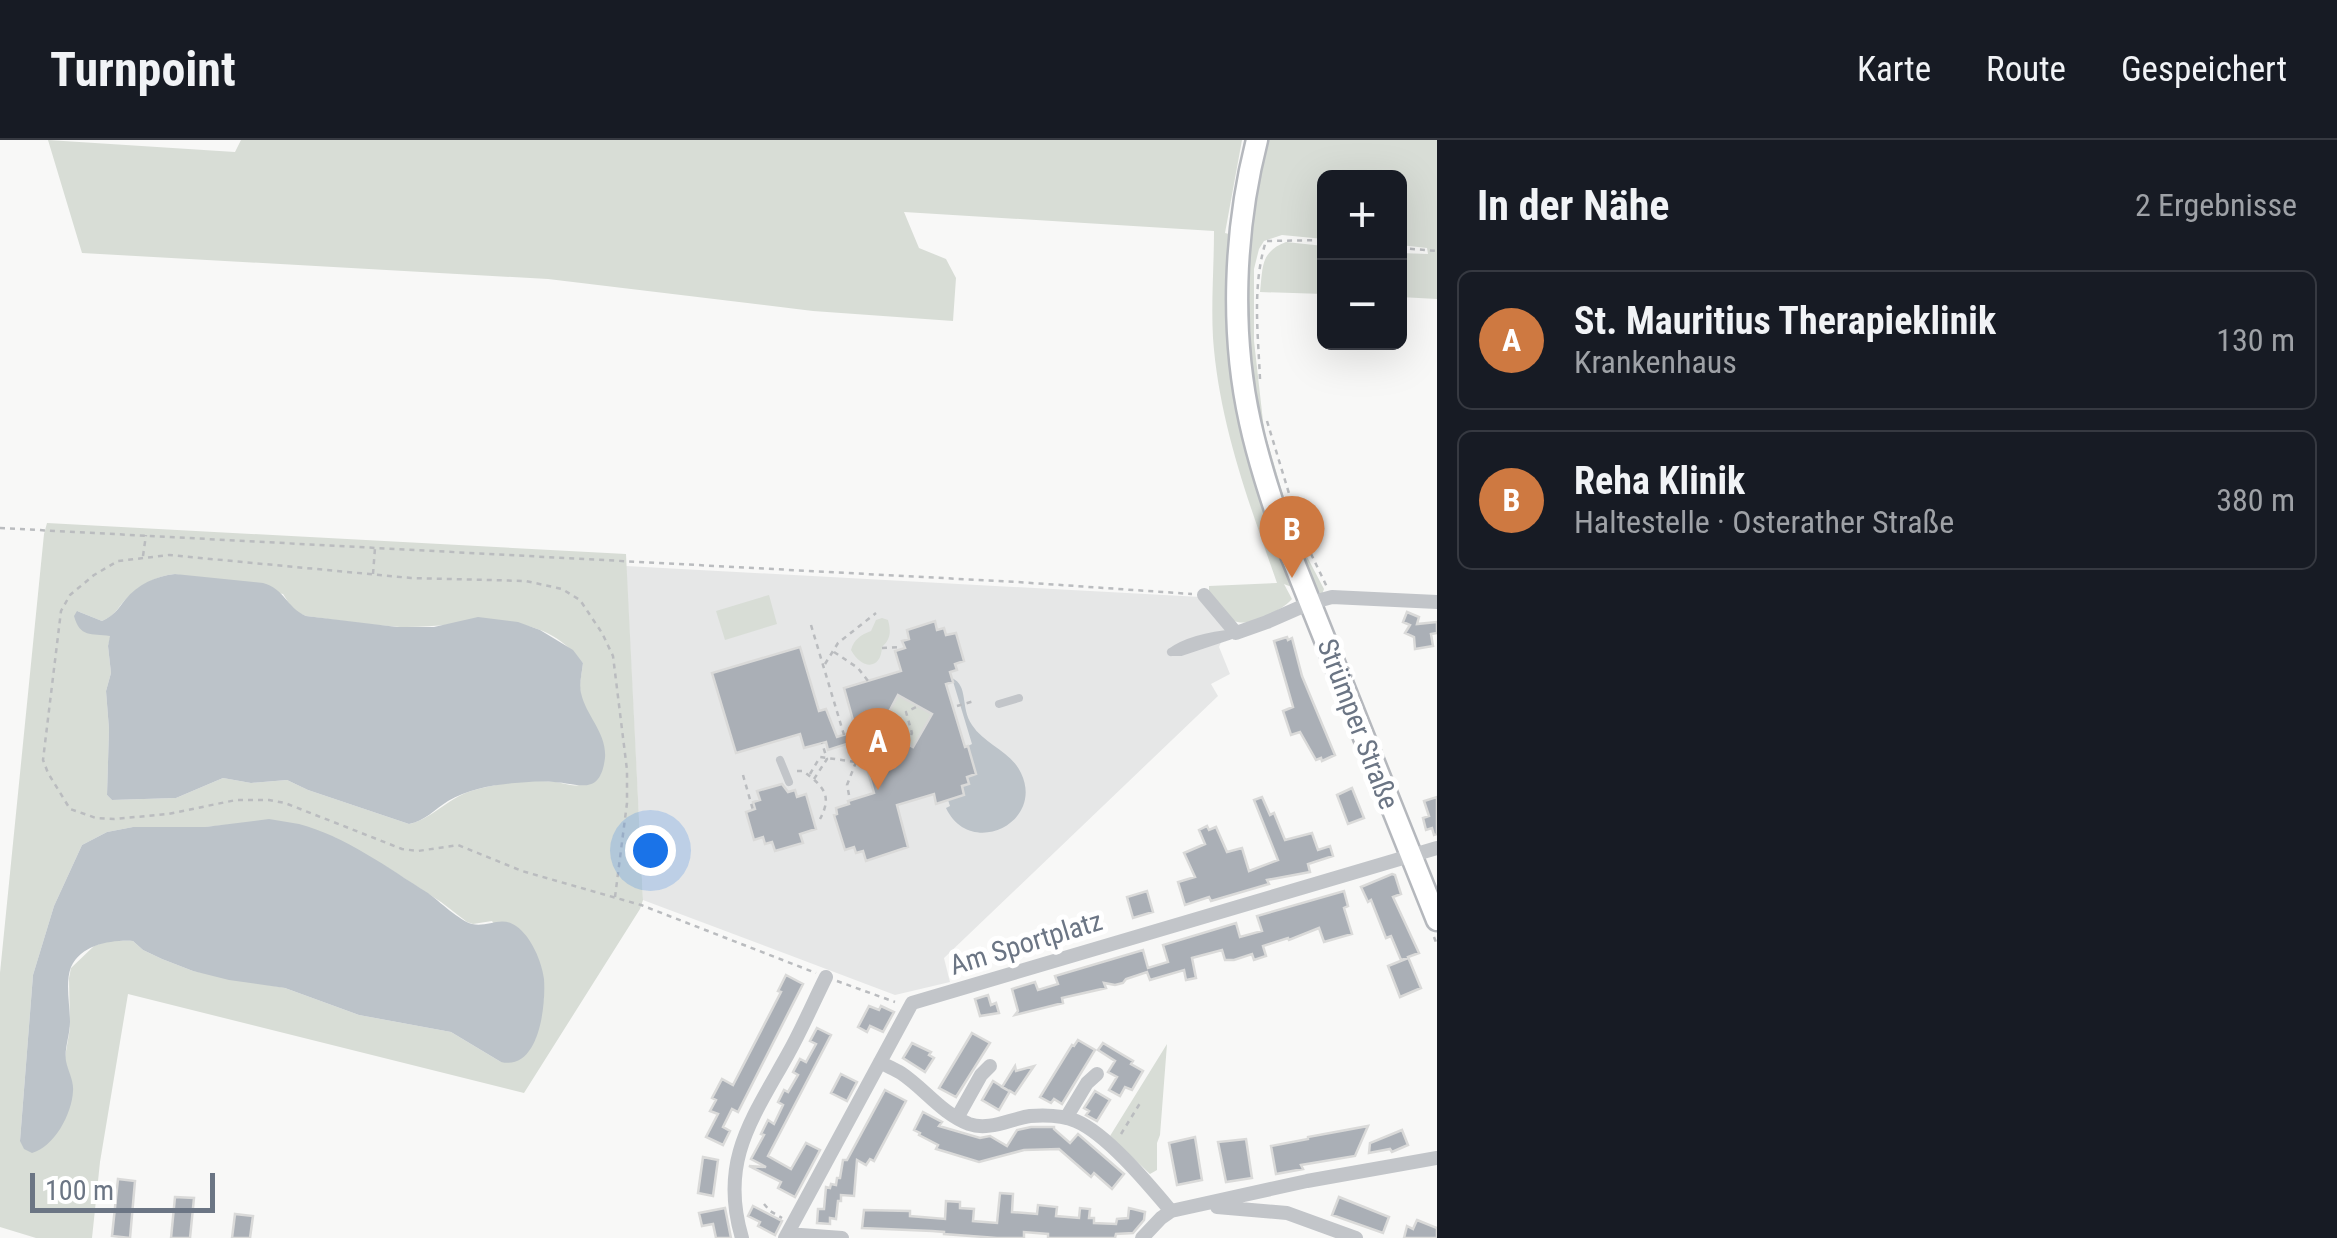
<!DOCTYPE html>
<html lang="de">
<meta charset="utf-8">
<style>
:root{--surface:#171b24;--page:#242831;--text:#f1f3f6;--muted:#9ea1a6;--line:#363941;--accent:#ce7941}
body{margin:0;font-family:"Roboto Condensed",sans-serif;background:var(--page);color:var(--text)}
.controls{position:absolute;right:30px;top:30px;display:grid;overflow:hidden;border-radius:15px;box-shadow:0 10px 40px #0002}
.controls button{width:90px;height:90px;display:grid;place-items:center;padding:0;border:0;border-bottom:2px solid var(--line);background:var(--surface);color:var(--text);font:50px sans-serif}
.scale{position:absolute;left:30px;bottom:25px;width:185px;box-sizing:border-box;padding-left:10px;border:5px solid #6b7584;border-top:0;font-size:28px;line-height:35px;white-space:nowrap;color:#6b7584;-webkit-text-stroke:8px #fff;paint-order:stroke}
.you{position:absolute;left:650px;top:710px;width:35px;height:35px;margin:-25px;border:8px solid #fff;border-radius:50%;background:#1a73e8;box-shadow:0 0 0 15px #1a73e833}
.badge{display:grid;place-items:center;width:65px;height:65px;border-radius:50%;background:var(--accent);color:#fff;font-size:32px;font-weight:700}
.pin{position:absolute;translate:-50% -82px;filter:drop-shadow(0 2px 5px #0008)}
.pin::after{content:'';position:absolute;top:52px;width:35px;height:30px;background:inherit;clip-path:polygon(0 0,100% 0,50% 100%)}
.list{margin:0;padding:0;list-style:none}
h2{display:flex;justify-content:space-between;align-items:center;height:130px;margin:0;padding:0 40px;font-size:42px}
h2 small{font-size:32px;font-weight:400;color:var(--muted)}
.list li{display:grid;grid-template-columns:65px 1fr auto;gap:30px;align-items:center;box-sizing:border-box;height:140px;margin:0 20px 20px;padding:0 20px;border:2px solid var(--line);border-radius:15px}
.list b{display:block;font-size:38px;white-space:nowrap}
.list p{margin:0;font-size:32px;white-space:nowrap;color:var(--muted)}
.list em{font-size:32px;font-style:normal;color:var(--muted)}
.map{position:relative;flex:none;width:1437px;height:1098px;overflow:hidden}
header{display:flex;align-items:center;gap:60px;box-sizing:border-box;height:140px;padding:0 50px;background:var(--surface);border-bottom:2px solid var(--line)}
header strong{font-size:48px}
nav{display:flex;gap:55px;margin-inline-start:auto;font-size:35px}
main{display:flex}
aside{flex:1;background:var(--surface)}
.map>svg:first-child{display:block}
</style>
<header>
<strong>Turnpoint</strong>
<nav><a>Karte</a><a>Route</a><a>Gespeichert</a></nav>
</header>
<main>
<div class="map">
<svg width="1437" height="1098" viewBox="0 0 1437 1098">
<rect width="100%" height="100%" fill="#f8f8f7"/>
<path fill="#e6e7e7" d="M626 426 1201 457 1227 488 1219 507 1230 534 1211 544 1218 556 944 818 950 842 895 855 643 760Z"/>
<path fill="#d8ddd6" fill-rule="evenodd" d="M48 0 235 12 241 0H1242L1225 93 1233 95 1230 155 1294 448 1284 444 1292 459C1284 468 1274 472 1263 477 1231 491 1230 477 1209 454V446L1277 443C1249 363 1219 283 1213 198 1211 162 1214 126 1214 91L904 72 919 108 946 119 956 138 953 181 813 171 548 139 82 113Z
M1265 0H1437V159L1400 157V113L1428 114 1427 108 1400 105V38H1324V99L1282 95 1264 101 1259 109 1254 129V201L1264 290 1294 392 1324 449 1322 455 1315 448 1286 382 1252 253 1244 134 1258 24Z
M1286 102 1324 106V154L1260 152C1263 127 1260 112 1286 102Z
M47 383 626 414 643 760 640 769 524 953 128 854 100 1022 92 1098H36L0 1087V833L44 394ZM175 434 283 454 294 471 306 476C337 480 368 485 400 487 466 489 534 460 583 523 582 531 580 540 580 548 582 584 614 587 600 635 594 638 586 644 579 645 572 647 564 643 556 642 529 639 496 643 471 651 448 658 432 679 409 684L308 650 287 640 251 643 223 638 176 658 112 660 107 655 109 589 106 551 111 533 108 506 111 495 77 471 102 481C117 474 115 471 125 460 139 445 156 436 175 434ZM237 684 334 697 390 729 441 762 467 782 473 784 492 781 544 857 535 900 501 922 451 892 359 875 285 848 193 831 162 819 143 810 133 801H107L94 806 71 828 69 838 70 888 65 917 20 1001 33 835 54 766 82 705 107 692 133 687H205Z
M769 455 777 484 725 500 716 471Z
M882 478 888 480C891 491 891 499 882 507 881 531 861 529 851 510 854 499 861 495 871 491L876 480Z
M898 555 931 574 913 607 880 589Z
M1167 904 1160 995 1157 1003V1030L1150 1034 1110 996Z"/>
<path fill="#bcc3c9" d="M175 434 263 443C285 449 286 467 306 476L397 487H434L478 477 518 482 540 490 573 510 583 523C582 532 579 544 581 553 586 576 607 593 605 618 600 656 581 644 554 642 541 641 528 642 515 643 492 645 468 649 448 661 435 669 425 681 409 684L308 650 287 640 251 643 223 638 176 658 112 660 107 655 109 589 106 551 111 533 108 506 110 496C91 493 80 498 74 476L77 471 102 481C115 475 117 470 125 460 138 444 156 436 175 434Z
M952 538C969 546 960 567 972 585 985 605 1011 611 1021 633 1045 683 970 719 946 668L950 666 948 660 964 655 962 646 967 637 976 634 968 606 972 604Z
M269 679C279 681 289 682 299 684 345 696 388 728 428 753 439 761 460 781 472 784 487 788 501 775 516 786 531 796 542 822 544 839 546 866 539 931 501 922L451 892 359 875 285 848 229 840 193 831 162 819 143 810 133 801C111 800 82 804 71 827 65 842 70 866 70 882 70 895 64 909 66 921 68 931 74 941 73 951 72 974 54 1007 32 1013L24 1009 20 1001 33 835 54 766 82 705 107 692 133 687H205Z"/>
<path fill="#aaafb6" stroke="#dadad9" stroke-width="2.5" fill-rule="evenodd" d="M1407 472 1419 477 1417 484 1437 482V493L1431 494 1433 506 1415 509 1414 497 1405 493 1410 485 1403 482Z
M935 481 937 490 944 488 946 495 956 493 964 521 955 524 957 530 950 532 953 542 946 544 965 607 968 606 976 634 967 637 969 644 962 646 964 655 936 664 934 654 897 665 908 707 866 721 863 711 856 713 854 707 845 710 834 675 837 674 836 668 849 664 848 661 874 653 859 600 828 610 826 602 804 608 800 594 736 613 712 533 800 507 819 571 826 569 837 597 856 591 844 548 901 531 895 511 905 508 902 501 909 499 907 490ZM898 555 932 574 913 607 880 589Z
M1287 497 1288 500 1292 498 1302 536 1335 615 1322 621 1321 618 1316 620 1300 592 1291 595 1283 571 1293 567 1274 501Z
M782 644 788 652 795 650 797 657 806 654 816 689 800 694 803 703 775 711 772 702 765 704 763 697 754 700 746 672 755 669 753 662 760 660 757 651Z
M1352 648 1364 678 1348 684 1337 655Z
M1262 657 1270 675 1274 673 1285 700 1312 693 1318 710 1330 706 1333 716 1308 724 1310 732 1267 740 1269 744 1211 761 1209 757 1185 765 1178 742 1195 737 1184 713 1205 704 1199 690 1207 686 1209 690 1216 687 1227 712 1242 708 1249 731 1278 720 1254 660Z
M1437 657V694L1434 695 1432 688 1426 690 1423 678 1429 676 1424 661Z
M1392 734 1395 735 1401 754 1393 757 1419 813 1408 817 1421 848 1400 857 1388 826 1408 818 1401 820 1391 796 1386 798 1371 760 1368 762 1361 747Z
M1147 751 1153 772 1133 778 1127 757Z
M1344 751 1348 766 1344 768 1352 794 1324 802 1319 788 1289 800 1288 798 1263 806 1266 816 1254 820 1252 814 1234 820H1225L1222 810 1192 818 1196 838 1186 840 1184 830 1150 840 1147 832 1126 839 1123 843 1115 845 1104 843 1106 848 1062 858 1063 863 1015 875 1018 871 1012 849 1035 842 1038 850 1058 844 1055 836 1143 810 1148 828 1168 822 1163 805 1236 783 1240 797 1262 791 1257 776Z
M786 835 803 844 738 972 732 969 723 987 730 991 723 1005 706 997 718 974 710 971 716 960 712 958 722 939 733 945 781 852 778 851Z
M988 855 991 865 996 863 999 873 980 876 975 859Z
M869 866 879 870 881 866 894 872 883 892 870 886 867 892 858 887Z
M817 888 831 895 768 1016 791 1029 806 1003 820 1010 795 1057 778 1048 781 1042 749 1026 766 1027 751 1019 764 995 761 994 768 980 774 984 783 965 778 962 784 950 788 952 798 935 793 932 800 919 806 922 816 904 810 901Z
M972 893 990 903 956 957 939 948Z
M1078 900 1095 910 1062 964 1054 959 1051 963 1040 957 1072 905 1074 906Z
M912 903 931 912 929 915 934 918 925 932 903 918Z
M1103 903 1133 921 1131 924 1143 931 1132 950 1125 947 1120 956 1109 950 1117 937 1108 932 1115 921 1098 910Z
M1015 926 1016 931 1034 926 1015 954 1010 951 999 970 982 960 993 941 1009 951 1002 947Z
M841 934 857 942 847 961 831 953Z
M885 950 906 961 874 1021 870 1019 866 1025 857 1020 854 1056 841 1055V1061H838L836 1079 830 1078V1084L817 1083 818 1069H824L826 1047 830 1048 831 1044 836 1045 837 1038H840L843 1020H847Z
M1095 951 1110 960 1097 981 1086 975 1089 971 1084 968Z
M923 972 942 982 939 986 980 998 990 996 1007 1006 1017 990 1031 987H1054V989L1070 1003 1078 994 1124 1034 1112 1049 1094 1033 1091 1037 1059 1009 1024 1010 979 1022 943 1011 936 1009 938 1005 919 995 920 993 914 990Z
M1368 986 1355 1016 1301 1025 1303 1029 1276 1034 1271 1006 1308 999V997Z
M1402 990 1408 1005 1392 1012 1390 1009 1369 1013 1370 1003Z
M1195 997 1202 1040 1177 1045 1169 1003Z
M1246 999 1252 1038 1226 1042 1218 1002Z
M703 1017 718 1020 713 1056 698 1053Z
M118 1039 135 1041 130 1098 112 1096Z
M1000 1053 1013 1054 1012 1072 1037 1074 1038 1065 1057 1067 1056 1076 1079 1078 1080 1068 1090 1069 1089 1078H1094V1083L1116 1084 1117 1079 1128 1078 1129 1068 1145 1072 1144 1080 1133 1093 1116 1094 1115 1098H1048V1094L1024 1092V1098H997L944 1094V1092L932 1091 862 1088 864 1070 910 1071V1076L945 1079 946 1061 960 1062V1068L974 1069 973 1081 997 1083Z
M175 1057 194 1058 190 1098H171Z
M1339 1057 1389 1077 1383 1093 1332 1075Z
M753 1066 782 1081 775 1095 758 1086 760 1082 748 1076Z
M725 1068 731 1098H716L713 1084 702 1086 699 1073Z
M235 1074 253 1076 250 1098H232Z
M1417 1080 1437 1088V1098H1404L1407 1086 1413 1089Z"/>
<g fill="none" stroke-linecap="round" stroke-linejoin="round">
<g stroke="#b5b8bd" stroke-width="25">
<path id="secondary" d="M1257 0C1234 90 1230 192 1250 282 1259 323 1272 361 1285 400L1437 780"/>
</g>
<path stroke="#babcbf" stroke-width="2.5" stroke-dasharray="5 5" stroke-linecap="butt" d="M1400 108 1437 111
M1260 239C1258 193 1252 145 1266 101L1324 100
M1267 281 1301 393 1327 447
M0 388 1017 442 1192 454
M143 416 146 395
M373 434 375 408
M811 485 844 595
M882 508 900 507
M834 512 858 528 868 541
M825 524 838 503 876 473
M957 566 974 561
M847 604 856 622 847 645 850 660
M907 604 912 593 906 572 918 566
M797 631H803C823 646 833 655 820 679
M810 634 820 617 856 622 865 619
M743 635 753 670
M814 639 827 619 822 603
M615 757 627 663V630L613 516 602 493 580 460 562 449 526 441 411 438 169 415 118 421 94 435 70 455 61 471 43 620 48 633 70 669 96 678 114 679 168 674 236 660H269L285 663 402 709 418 711 458 705 522 731 641 765 816 833
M1434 797 1437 805
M837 841 895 862
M1121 994 1142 960
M764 1064 770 1071 782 1078"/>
<path stroke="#c2c5c9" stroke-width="8" d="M1171 512C1189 499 1214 495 1236 493
M1171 512H1181L1229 496
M999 564 1019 558
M780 620 789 642"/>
<path stroke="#c2c5c9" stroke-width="14" d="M1204 455 1236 493 1267 482 1310 463 1332 457 1437 462
M880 922C887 926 894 929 901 933 925 949 941 973 969 984 989 991 1010 979 1030 976 1044 975 1062 975 1076 981 1107 994 1149 1045 1171 1071
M957 978 981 935 990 926
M1066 978 1087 943 1097 934
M1217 1067 1287 1073 1356 1098
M787 1094 842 1098
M742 1098C719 1021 752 979 788 914 802 889 813 863 826 837
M785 1098 912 863 1437 708
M1142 1098 1161 1078 1171 1071 1307 1041 1437 1018"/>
<use href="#secondary" stroke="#fff" stroke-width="20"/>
</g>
<g text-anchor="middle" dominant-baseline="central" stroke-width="10" stroke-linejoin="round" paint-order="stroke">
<g font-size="28" fill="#6b7584" stroke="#fff">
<text transform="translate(1358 584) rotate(69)">Strümper Straße</text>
<text transform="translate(1026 803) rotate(-17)">Am Sportplatz</text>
</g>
</g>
</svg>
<div class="controls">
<button>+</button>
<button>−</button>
</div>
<div class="scale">100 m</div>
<div class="you"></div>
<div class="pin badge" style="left:878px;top:650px">A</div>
<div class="pin badge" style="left:1292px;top:438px">B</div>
</div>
<aside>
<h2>In der Nähe<small>2 Ergebnisse</small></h2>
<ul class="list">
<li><span class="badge">A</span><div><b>St. Mauritius Therapieklinik</b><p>Krankenhaus</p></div><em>130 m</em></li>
<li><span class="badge">B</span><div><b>Reha Klinik</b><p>Haltestelle · Osterather Straße</p></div><em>380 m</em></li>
</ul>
</aside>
</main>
